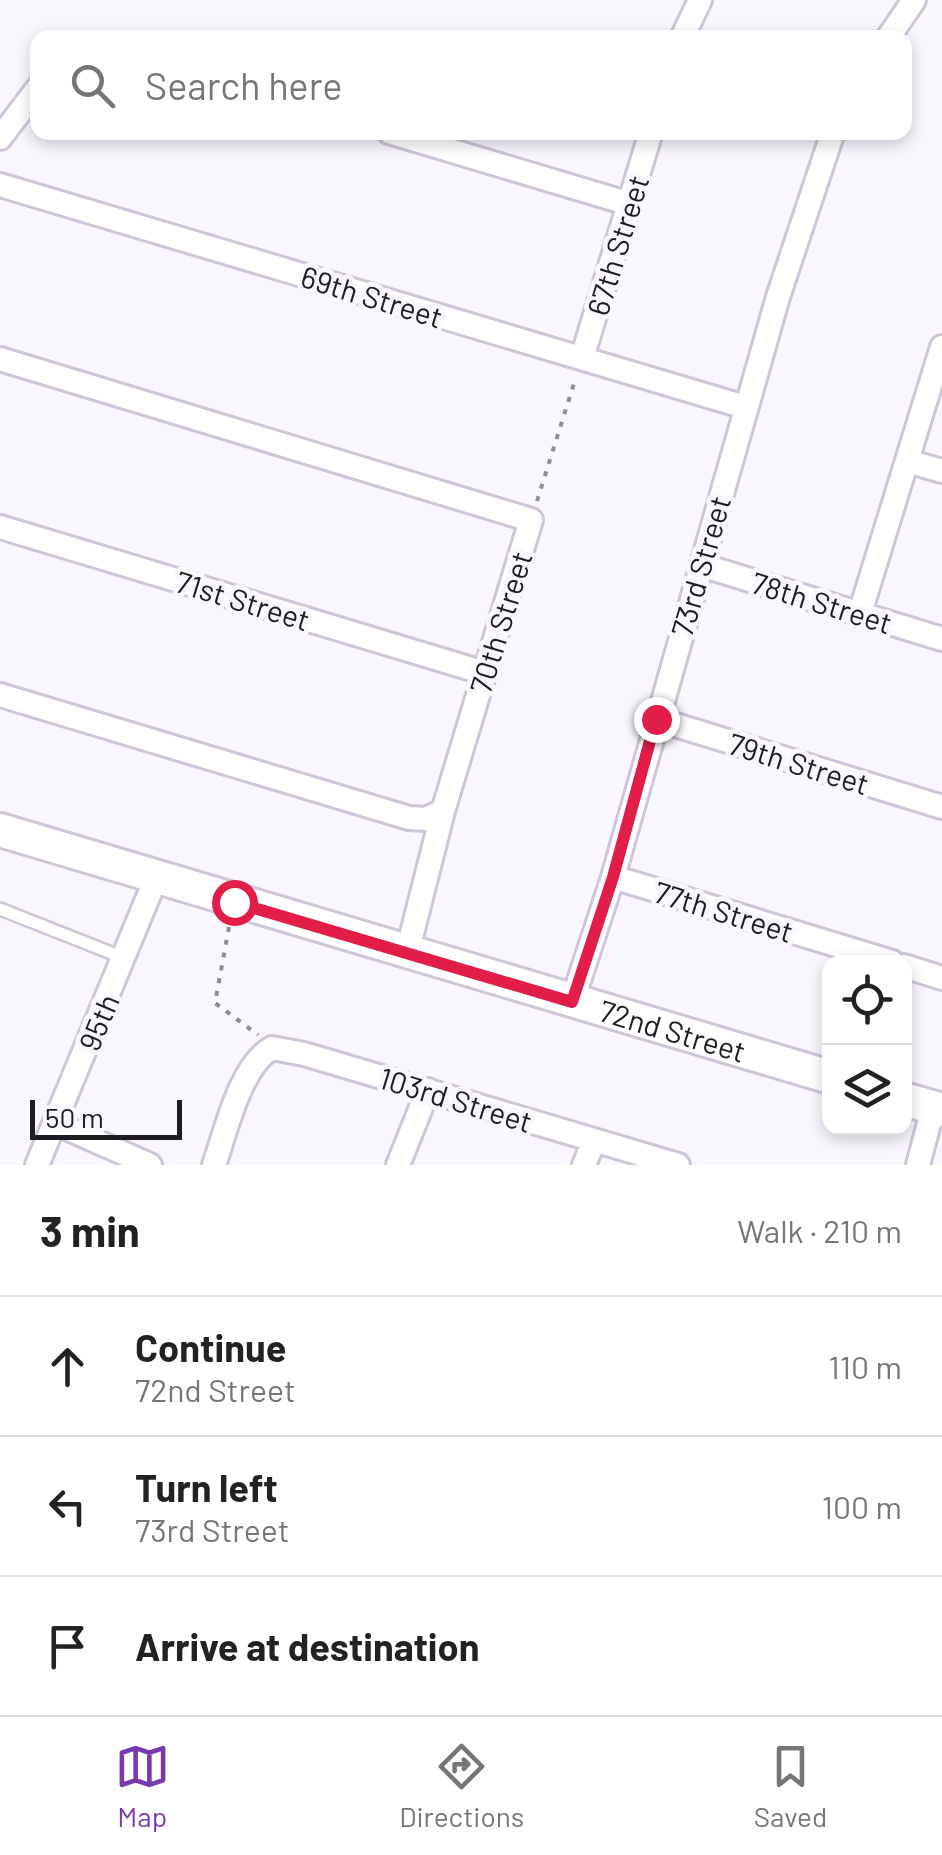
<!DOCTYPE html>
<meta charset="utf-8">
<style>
:root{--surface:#fff;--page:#f2f2f2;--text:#222;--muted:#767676;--line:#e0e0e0;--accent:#7839ae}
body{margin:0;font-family:Barlow,sans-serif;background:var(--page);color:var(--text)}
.controls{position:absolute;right:30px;bottom:30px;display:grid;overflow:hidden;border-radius:20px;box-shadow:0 5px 15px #0003}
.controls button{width:90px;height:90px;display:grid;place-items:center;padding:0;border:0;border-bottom:2px solid var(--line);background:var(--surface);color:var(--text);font:50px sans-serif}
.scale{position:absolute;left:30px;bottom:25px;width:152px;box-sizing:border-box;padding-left:10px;border:5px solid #1e1b21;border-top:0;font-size:28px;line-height:35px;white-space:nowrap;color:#1e1b21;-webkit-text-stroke:8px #f9f6fd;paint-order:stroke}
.stop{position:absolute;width:30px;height:30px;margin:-22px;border:8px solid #e11d48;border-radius:50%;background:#fff}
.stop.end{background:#e11d48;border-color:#fff;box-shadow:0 2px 10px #0008}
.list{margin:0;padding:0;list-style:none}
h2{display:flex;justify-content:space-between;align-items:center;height:130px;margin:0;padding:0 40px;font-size:42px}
h2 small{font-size:32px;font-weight:400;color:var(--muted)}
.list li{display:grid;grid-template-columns:65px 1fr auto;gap:30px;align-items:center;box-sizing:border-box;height:140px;padding:0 40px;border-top:2px solid var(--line)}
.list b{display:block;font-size:38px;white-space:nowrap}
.list p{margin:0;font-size:32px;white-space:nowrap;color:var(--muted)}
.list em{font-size:32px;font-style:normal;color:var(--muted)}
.icon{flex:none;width:55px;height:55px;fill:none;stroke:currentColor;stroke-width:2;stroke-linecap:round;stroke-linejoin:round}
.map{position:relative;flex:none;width:942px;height:1165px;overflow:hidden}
.search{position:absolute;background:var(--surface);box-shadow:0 5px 15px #0003;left:30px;right:30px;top:30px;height:110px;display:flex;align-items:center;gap:25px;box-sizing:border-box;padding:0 35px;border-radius:20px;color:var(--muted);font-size:38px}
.sheet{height:550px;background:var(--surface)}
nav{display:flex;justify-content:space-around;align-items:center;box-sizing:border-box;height:140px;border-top:2px solid var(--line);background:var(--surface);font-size:28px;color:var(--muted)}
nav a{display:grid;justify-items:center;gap:5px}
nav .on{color:var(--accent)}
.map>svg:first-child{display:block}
</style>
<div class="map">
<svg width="942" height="1165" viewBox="0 0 942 1165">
<rect width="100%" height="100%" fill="#f9f6fd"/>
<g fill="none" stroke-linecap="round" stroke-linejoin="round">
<g stroke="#cec6d8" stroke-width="16">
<path id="lane" d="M0 909 124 958"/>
</g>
<g stroke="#cec6d8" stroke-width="28">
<path id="street" d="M682 38 700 0
M888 38 914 0
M389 132 630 204
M0 138 38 88
M0 185 745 407
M582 358 651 132
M0 359 531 520 443 811 407 953
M907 461 942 471
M0 527 485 673
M701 565 942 639
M860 613 942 347
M0 695 409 818 426 819 443 811
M656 719 942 807
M613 877 892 962
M904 966 942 978
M572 1002 613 877 778 297 833 132
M55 1123 150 1165
M37 1165 156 878
M214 1165C226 1131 240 1066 272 1048L304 1054 678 1165
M398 1165 428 1090
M584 1165 594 1140
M918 1165 933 1108"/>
</g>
<g stroke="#cec6d8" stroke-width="38">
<g id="secondary">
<path id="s1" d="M0 830 830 1077"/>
<path d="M904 1099 942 1110"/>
</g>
</g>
<path stroke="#8f8c92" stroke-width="4" stroke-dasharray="5 8" stroke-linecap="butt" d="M537 501 576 377
M229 927 215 1003 258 1035"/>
<use href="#lane" stroke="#fff" stroke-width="11"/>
<use href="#street" stroke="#fff" stroke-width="22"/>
<use href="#secondary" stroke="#fff" stroke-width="32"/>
</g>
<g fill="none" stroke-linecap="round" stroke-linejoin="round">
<path stroke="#e11d48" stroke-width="12" d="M234 902 572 1002 613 877 656 719"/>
</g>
<g text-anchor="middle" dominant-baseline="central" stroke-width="10" stroke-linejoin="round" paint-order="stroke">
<g font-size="30" fill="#1e1b21" stroke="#f9f6fd">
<text transform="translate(617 245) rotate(-73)">67th Street</text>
<text transform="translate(372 296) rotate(17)">69th Street</text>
<text transform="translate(700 566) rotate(-74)">73rd Street</text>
<text transform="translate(243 600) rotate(17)">71st Street</text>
<text transform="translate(822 602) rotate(17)">78th Street</text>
<text transform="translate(500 622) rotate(-73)">70th Street</text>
<text transform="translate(799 763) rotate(17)">79th Street</text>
<text transform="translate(724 911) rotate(17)">77th Street</text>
<text transform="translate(98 1022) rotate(-67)">95th</text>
<text stroke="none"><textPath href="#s1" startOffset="702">72nd Street</textPath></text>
<text transform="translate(456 1099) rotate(17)">103rd Street</text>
</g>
</g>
</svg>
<div class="controls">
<button><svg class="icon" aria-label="locate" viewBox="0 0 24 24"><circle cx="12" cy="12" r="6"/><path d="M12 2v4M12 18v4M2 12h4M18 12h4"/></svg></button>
<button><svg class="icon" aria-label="layers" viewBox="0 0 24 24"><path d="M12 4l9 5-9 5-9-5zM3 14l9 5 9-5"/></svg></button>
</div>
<div class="scale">50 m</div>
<div class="stop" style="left:234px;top:902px"></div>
<div class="stop end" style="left:656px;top:719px"></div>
<div class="search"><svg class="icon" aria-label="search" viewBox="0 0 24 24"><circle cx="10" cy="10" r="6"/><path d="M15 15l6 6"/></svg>Search here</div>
</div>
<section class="sheet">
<h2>3 min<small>Walk · 210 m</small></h2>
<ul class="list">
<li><svg class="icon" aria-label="ahead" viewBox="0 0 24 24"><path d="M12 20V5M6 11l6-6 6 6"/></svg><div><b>Continue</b><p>72nd Street</p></div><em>110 m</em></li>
<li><svg class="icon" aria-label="left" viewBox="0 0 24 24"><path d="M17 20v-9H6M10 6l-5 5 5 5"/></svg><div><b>Turn left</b><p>73rd Street</p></div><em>100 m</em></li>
<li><svg class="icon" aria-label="arrive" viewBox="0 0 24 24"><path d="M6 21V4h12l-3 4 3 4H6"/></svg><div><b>Arrive at destination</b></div></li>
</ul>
</section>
<nav>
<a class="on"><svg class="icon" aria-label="map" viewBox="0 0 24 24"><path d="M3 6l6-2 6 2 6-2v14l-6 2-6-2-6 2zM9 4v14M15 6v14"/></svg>Map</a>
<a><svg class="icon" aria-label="directions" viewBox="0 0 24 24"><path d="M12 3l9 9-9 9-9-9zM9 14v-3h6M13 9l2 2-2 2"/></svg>Directions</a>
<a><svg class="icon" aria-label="saved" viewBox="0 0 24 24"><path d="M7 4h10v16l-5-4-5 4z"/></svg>Saved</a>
</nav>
